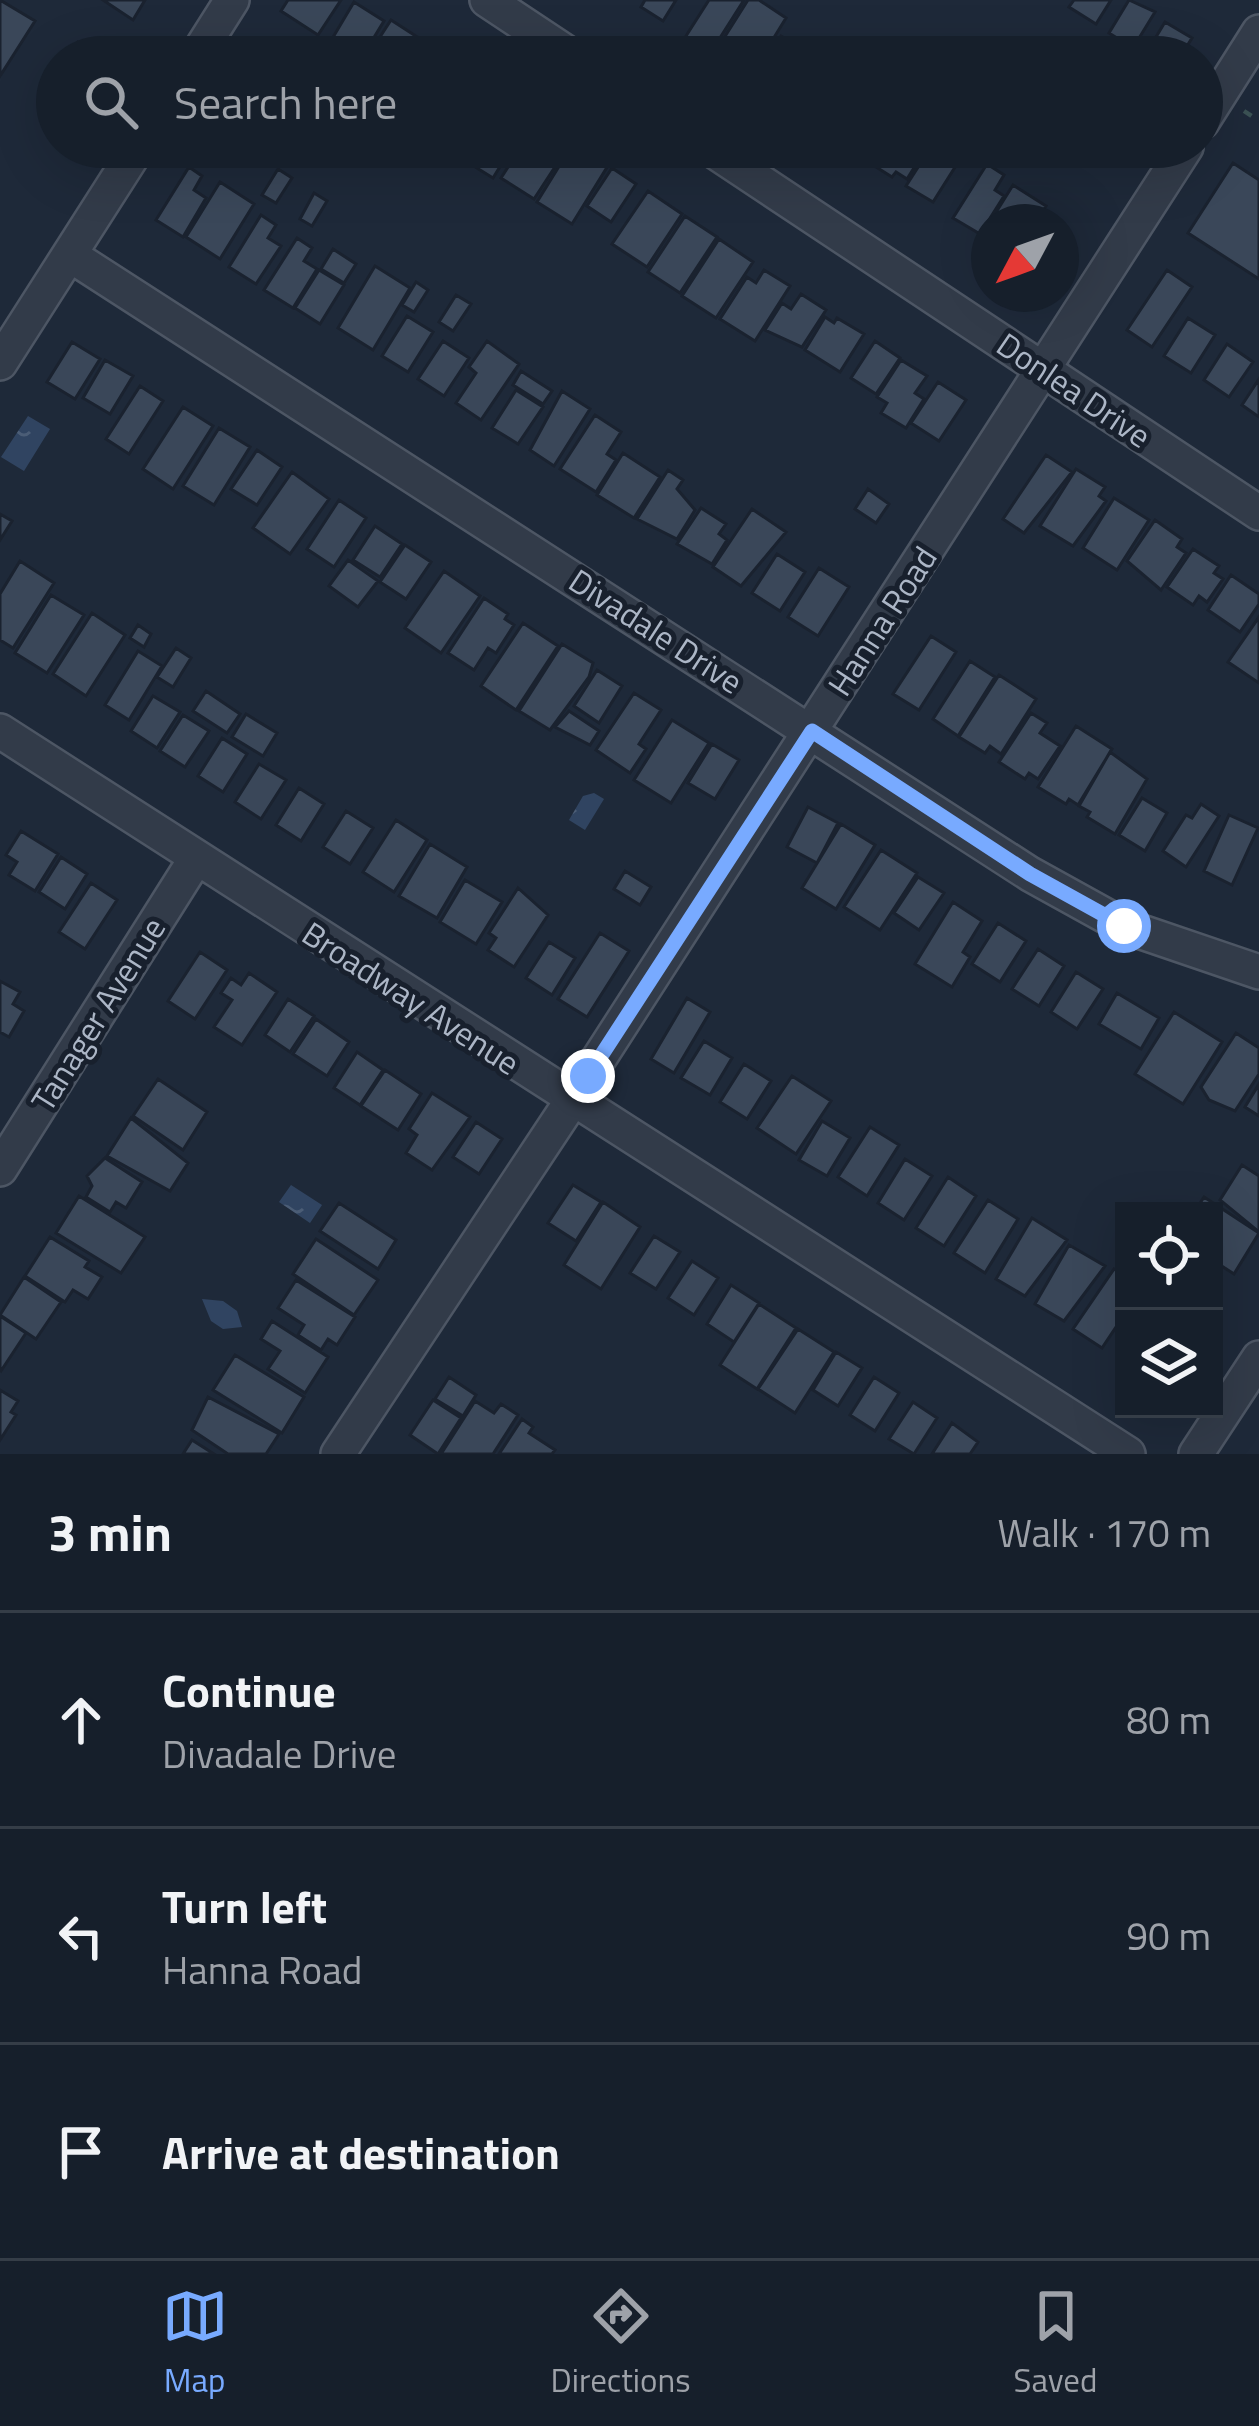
<!DOCTYPE html>
<meta charset="utf-8">
<style>
:root{--surface:#161f2b;--page:#1f2733;--text:#f1f3f6;--muted:#9ea2a9;--line:#353d47;--accent:#78aaff}
body{margin:0;font-family:"Titillium Web",sans-serif;background:var(--page);color:var(--text)}
.controls{position:absolute;right:36px;bottom:36px;display:grid;overflow:hidden;border-radius:0px;box-shadow:0 12px 48px #0002}
.controls button{width:108px;height:108px;display:grid;place-items:center;padding:0;border:0;border-bottom:3px solid var(--line);background:var(--surface);color:var(--text);font:60px sans-serif}
.compass{position:absolute;left:971px;top:204px;width:108px;height:108px;border-radius:50%;background:var(--surface);box-shadow:0 12px 48px #0002;rotate:229deg}
.stop{position:absolute;width:36px;height:36px;margin:-27px;border:9px solid #78aaff;border-radius:50%;background:#fff}
.stop.end{background:#78aaff;border-color:#fff;box-shadow:0 3px 12px #0008}
.list{margin:0;padding:0;list-style:none}
h2{display:flex;justify-content:space-between;align-items:center;height:156px;margin:0;padding:0 48px;font-size:51px}
h2 small{font-size:39px;font-weight:400;color:var(--muted)}
.list li{display:grid;grid-template-columns:78px 1fr auto;gap:36px;align-items:center;box-sizing:border-box;height:216px;padding:0 48px;border-top:3px solid var(--line)}
.list b{display:block;font-size:45px;white-space:nowrap}
.list p{margin:0;font-size:39px;white-space:nowrap;color:var(--muted)}
.list em{font-size:39px;font-style:normal;color:var(--muted)}
.icon{flex:none;width:66px;height:66px;fill:none;stroke:currentColor;stroke-width:2;stroke-linecap:round;stroke-linejoin:round}
.map{position:relative;flex:none;width:1259px;height:1454px;overflow:hidden}
.search{position:absolute;background:var(--surface);box-shadow:0 12px 48px #0002;left:36px;right:36px;top:36px;height:132px;display:flex;align-items:center;gap:30px;box-sizing:border-box;padding:0 42px;border-radius:66px;color:var(--muted);font-size:45px}
.sheet{height:804px;background:var(--surface)}
nav{display:flex;justify-content:space-around;align-items:center;box-sizing:border-box;height:168px;border-top:3px solid var(--line);background:var(--surface);font-size:33px;color:var(--muted)}
nav a{display:grid;justify-items:center;gap:6px}
nav .on{color:var(--accent)}
.map>svg:first-child{display:block}
</style>
<div class="map">
<svg width="1259" height="1454" viewBox="0 0 1259 1454">
<defs>
<pattern id="water-ripples" width="26" height="14" patternUnits="userSpaceOnUse" patternTransform="scale(3)"><rect width="26" height="14" fill="#304461"/><path d="M2 4q2-2 4 0t4 0M15 11q2-2 4 0t4 0" fill="none" stroke="#4b5d76"/></pattern>
</defs>
<rect width="100%" height="100%" fill="#1e2939"/>
<path fill="url(#water-ripples)" d="M28 416 50 429 24 471 1 457Z
M594 793 604 799 585 830 569 820 583 796Z
M291 1185 322 1205 310 1223 279 1202Z
M202 1299 223 1301 237 1311 242 1327 223 1329 211 1321Z"/>
<path fill="#3a4759" stroke="#1a222f" stroke-width="3" d="M0 0 35 21 0 76Z
M103 0H145L133 20Z
M288 0H341L318 35 281 11Z
M645 0H676L663 21 641 7Z
M709 0H744L711 52 686 36Z
M748 0H759L786 18 762 57H712Z
M1074 0H1111L1096 24 1069 7Z
M1129 0 1155 12 1133 48 1109 33Z
M354 2 384 21 362 57H341L344 53 329 44Z
M391 20 428 44 419 57H367Z
M1165 22 1192 38 1180 57H1144Z
M781 36 815 57H768Z
M315 38 336 50 332 57H304Z
M78 42 92 51 88 57 70 55Z
M472 147H512L493 178 464 160Z
M521 147H568L534 199 501 178Z
M571 147H582L609 164 572 224 537 202Z
M873 147H927L907 179 896 172 892 177 865 160Z
M931 147H954L947 158 957 164 933 202 906 186Z
M987 147H1006L995 163 982 154Z
M1233 163 1259 180V279L1188 233Z
M987 164 1004 175 995 190 1004 196 980 234 953 218Z
M189 167 202 176 194 190 206 198 183 237 156 220Z
M612 168 636 184 611 222 587 206Z
M278 169 292 178 276 203 262 195Z
M220 182 254 204 220 259 186 237Z
M1013 185 1046 206 1036 222H1001L995 214Z
M648 191 682 214 647 267 612 244Z
M314 193 327 201 312 226 300 219Z
M261 215 276 225 268 238 281 246 256 284 229 267Z
M685 216 717 237 680 293 648 272Z
M297 238 312 248 304 261 317 269 293 308 264 290Z
M719 239 753 262 716 318 682 296Z
M333 249 356 264 344 283 321 269Z
M375 266 410 288 373 350 338 328Z
M319 270 344 285 320 324 295 308Z
M764 270 790 286 755 341 720 319 747 277 756 283Z
M1167 270 1192 287 1152 347 1127 330Z
M416 282 428 290 414 312 402 305Z
M801 294 826 310 802 347 765 330 782 303 791 309Z
M456 295 471 304 453 331 439 322Z
M407 316 433 332 408 372 382 356Z
M825 317 834 323 837 318 864 334 840 372 805 350Z
M1188 318 1215 335 1191 373 1164 356Z
M443 341 469 358 444 396 418 379Z
M487 341 519 364 481 420 456 403 476 373 469 367Z
M875 341 900 358 876 394 851 378Z
M72 342 100 359 75 399 47 382Z
M1227 344 1253 362 1229 397 1204 380Z
M105 360 133 376 110 414 83 398Z
M901 360 927 376 915 393 924 399 906 428 881 413 887 403 877 397Z
M521 371 552 391 543 404 513 385Z
M1259 379V417L1242 405Z
M938 382 966 400 939 441 911 423Z
M140 386 163 401 129 454 106 439Z
M516 390 543 407 518 444 492 428Z
M562 391 590 409 554 466 530 450Z
M183 407 213 426 173 489 143 469Z
M595 415 621 432 607 454 616 460 596 492 560 469Z
M219 428 250 447 214 505 183 486Z
M257 450 282 467 257 505 231 489Z
M623 453 660 477 634 518 597 495Z
M1046 455 1072 472 1024 533 1003 519Z
M1076 469 1105 487 1099 496 1106 501 1073 546 1040 526Z
M668 470 683 480 677 489 695 510 677 539 637 519Z
M292 472 329 499 290 554 253 528Z
M868 489 889 504 876 523 855 509Z
M1114 498 1149 520 1117 570 1083 548Z
M339 500 366 518 334 567 307 549Z
M701 508 726 524 719 534 727 540 712 564 677 544Z
M752 509 786 532 741 586 713 567Z
M0 514 12 521 0 540Z
M1155 520 1182 539 1177 547 1186 553 1161 590 1127 561Z
M375 526 402 544 380 577 353 560Z
M405 545 431 562 406 599 380 582Z
M1193 549 1219 566 1214 573 1223 579 1207 602 1199 596 1193 605 1167 587Z
M777 554 805 572 780 611 752 593Z
M348 560 378 581 358 607 329 586Z
M20 561 54 583 13 648 0 640V594Z
M819 568 849 587 818 636 788 617Z
M444 571 480 596 441 653 405 628Z
M1231 575 1259 594V604L1240 632 1208 610Z
M51 595 84 615 47 673 15 653Z
M484 598 508 614 505 619 514 625 496 653 488 648 474 670 448 653Z
M92 613 125 635 86 696 53 674Z
M1259 617V683L1228 662Z
M523 623 558 646 516 710 481 686Z
M138 625 151 634 144 647 130 638Z
M931 636 956 652 919 710 893 694Z
M562 644 593 663 589 677 550 730 519 711Z
M176 648 191 658 173 687 157 677Z
M138 651 162 666 129 720 105 705Z
M970 661 995 677 958 736 933 719Z
M597 670 622 686 599 723 574 706Z
M999 675 1036 699 1001 754 990 746 985 753 959 737Z
M206 691 240 714 227 733 193 711Z
M634 693 661 710 639 744 646 749 630 773 596 750Z
M153 696 180 712 157 748 131 731Z
M569 711 599 731 590 745 555 727Z
M1031 713 1047 723 1040 733 1060 746 1038 779 1029 773 1025 779 999 762Z
M246 714 277 733 263 756 232 737Z
M183 715 209 731 185 767 160 751Z
M672 720 709 743 671 803 634 780Z
M1076 726 1112 749 1078 805 1069 799 1066 804 1038 787Z
M222 738 247 754 223 792 198 776Z
M712 744 739 760 715 799 688 783Z
M1110 752 1147 779 1115 834 1087 817 1090 812 1079 806Z
M259 764 286 780 261 819 235 802Z
M299 788 324 804 301 841 276 825Z
M1142 798 1167 813 1145 851 1119 835Z
M1201 804 1219 816 1186 867 1163 851 1186 815 1192 818Z
M808 807 838 823 817 863 787 847Z
M346 811 373 828 350 864 323 847Z
M1229 815 1258 828 1232 885 1204 871Z
M396 820 427 840 394 892 363 872Z
M841 824 875 845 836 909 802 888Z
M21 831 58 854 35 891 9 875 17 862 6 855Z
M430 844 467 867 437 918 399 896Z
M881 850 917 873 880 930 844 907Z
M61 857 87 874 65 909 39 892Z
M625 871 651 887 640 905 614 889Z
M918 877 944 893 919 930 894 913Z
M465 880 502 902 476 944 440 922Z
M91 883 117 900 85 949 59 932Z
M518 888 548 915 514 967 488 950 496 938 489 933Z
M953 902 982 921 963 952 970 957 952 987 915 964Z
M998 923 1026 941 1000 982 972 964Z
M600 933 629 951 587 1017 558 999Z
M549 942 575 958 552 995 526 978Z
M1038 949 1064 966 1039 1006 1012 989Z
M200 952 227 970 195 1019 168 1001Z
M1076 972 1103 989 1077 1029 1051 1012Z
M249 973 277 992 242 1045 214 1027 232 1000 221 993 231 978 241 985Z
M0 981 20 992 13 1004 24 1011 9 1037 0 1032Z
M1117 993 1159 1018 1141 1049 1099 1024Z
M687 998 710 1012 674 1073 651 1059Z
M288 999 314 1016 290 1052 265 1035Z
M1174 1012 1222 1042 1183 1104 1135 1074Z
M316 1019 349 1042 327 1076 293 1054Z
M1236 1033 1259 1048V1074L1235 1111 1209 1100 1201 1087Z
M704 1041 732 1058 710 1095 681 1078Z
M357 1052 383 1070 360 1105 334 1088Z
M744 1064 771 1081 747 1119 720 1102Z
M385 1070 421 1094 398 1130 361 1106Z
M792 1076 831 1101 796 1154 757 1128Z
M158 1079 207 1112 183 1150 133 1116Z
M1259 1084V1116L1245 1107Z
M432 1093 470 1117 432 1170 406 1153 417 1135 409 1129Z
M131 1118 188 1163 170 1191 107 1156Z
M822 1121 850 1138 827 1176 799 1160Z
M476 1122 502 1139 479 1174 453 1157Z
M870 1127 899 1145 867 1196 838 1177Z
M105 1158 142 1182 126 1208 116 1202 110 1212 86 1197 92 1186 87 1176Z
M905 1159 932 1176 904 1220 878 1203Z
M1242 1165 1259 1176V1232L1220 1200Z
M948 1177 976 1196 944 1246 916 1228Z
M573 1185 601 1202 576 1241 548 1223Z
M79 1196 145 1237 121 1273 56 1233Z
M1204 1197 1259 1233 1234 1274 1214 1261V1211H1195Z
M988 1200 1018 1219 985 1273 954 1253Z
M603 1202 640 1227 601 1289 564 1265Z
M339 1203 396 1240 378 1269 320 1231Z
M1032 1218 1067 1240 1025 1296 996 1279Z
M654 1236 680 1252 656 1289 630 1273Z
M50 1237 89 1261 85 1267 102 1277 88 1299 73 1290 65 1302 25 1276Z
M316 1239 378 1280 354 1315 293 1274Z
M1069 1245 1105 1266 1064 1321 1035 1304Z
M692 1261 718 1278 694 1315 668 1298Z
M1114 1269 1124 1275V1315L1102 1348 1073 1329Z
M24 1277 61 1302 36 1339 0 1315Z
M296 1280 355 1317 337 1345 328 1339 321 1350 298 1335 304 1325 278 1308Z
M731 1285 759 1303 734 1342 707 1324Z
M759 1304 796 1328 757 1389 720 1365Z
M0 1316 26 1333 1 1371 0 1370Z
M272 1321 328 1357 305 1393 268 1369 280 1351 261 1339Z
M798 1329 834 1352 795 1413 758 1389Z
M836 1352 862 1368 838 1406 813 1390Z
M235 1355 304 1397 282 1433 213 1390Z
M449 1377 476 1395 463 1416 435 1399Z
M874 1377 899 1393 875 1431 850 1415Z
M0 1390 18 1401 11 1412 16 1415 0 1440Z
M208 1397 279 1434 266 1454H228L192 1430Z
M433 1400 461 1418 438 1454 410 1435Z
M475 1401 494 1413 501 1404 518 1415 493 1454H441Z
M913 1402 937 1418 914 1454 889 1439Z
M522 1419 533 1427 529 1433 555 1450 552 1454H499Z
M952 1423 978 1442 970 1454H932Z
M192 1440 214 1454H183Z"/>
<g fill="none" stroke-linecap="round" stroke-linejoin="round">
<g stroke="#4d5664" stroke-width="38">
<path id="street" d="M487 0 573 57
M196 57 232 0
M1202 122 1259 32
M708 147 1259 513
M70 255 1030 874 1124 926 1259 972
M0 363 138 147
M0 731 1128 1454
M0 1169 195 860
M338 1454 571 1102 1186 147
M1196 1454 1259 1358"/>
</g>
<path stroke="#3b5254" stroke-width="4.5" stroke-dasharray="9 9" stroke-linecap="butt" d="M1244 111 1259 121"/>
<use href="#street" stroke="#323b49" stroke-width="33"/>
</g>
<g fill="none" stroke-linecap="round" stroke-linejoin="round">
<path stroke="#78aaff" stroke-width="15" d="M588 1076 812 731 1030 874 1124 926"/>
</g>
<g text-anchor="middle" dominant-baseline="central" stroke-width="10" stroke-linejoin="round" paint-order="stroke">
<g font-size="33" fill="#acb6c6" stroke="#18202d">
<text transform="translate(1074 390) rotate(34)">Donlea Drive</text>
<text transform="translate(882 621) rotate(-57)">Hanna Road</text>
<text transform="translate(656 631) rotate(33)">Divadale Drive</text>
<text transform="translate(411 998) rotate(33)">Broadway Avenue</text>
<text transform="translate(98 1014) rotate(-58)">Tanager Avenue</text>
</g>
</g>
</svg>
<div class="controls">
<button><svg class="icon" aria-label="locate" viewBox="0 0 24 24"><circle cx="12" cy="12" r="6"/><path d="M12 2v4M12 18v4M2 12h4M18 12h4"/></svg></button>
<button><svg class="icon" aria-label="layers" viewBox="0 0 24 24"><path d="M12 4l9 5-9 5-9-5zM3 14l9 5 9-5"/></svg></button>
</div>
<svg class="compass" viewBox="-18 -18 36 36"><path d="M0-13l5 13h-10z" fill="#e53935"/><path d="M0 13l5-13h-10z" fill="#9ea2a9"/></svg>
<div class="stop" style="left:1124px;top:926px"></div>
<div class="stop end" style="left:588px;top:1076px"></div>
<div class="search"><svg class="icon" aria-label="search" viewBox="0 0 24 24"><circle cx="10" cy="10" r="6"/><path d="M15 15l6 6"/></svg>Search here</div>
</div>
<section class="sheet">
<h2>3 min<small>Walk · 170 m</small></h2>
<ul class="list">
<li><svg class="icon" aria-label="ahead" viewBox="0 0 24 24"><path d="M12 20V5M6 11l6-6 6 6"/></svg><div><b>Continue</b><p>Divadale Drive</p></div><em>80 m</em></li>
<li><svg class="icon" aria-label="left" viewBox="0 0 24 24"><path d="M17 20v-9H6M10 6l-5 5 5 5"/></svg><div><b>Turn left</b><p>Hanna Road</p></div><em>90 m</em></li>
<li><svg class="icon" aria-label="arrive" viewBox="0 0 24 24"><path d="M6 21V4h12l-3 4 3 4H6"/></svg><div><b>Arrive at destination</b></div></li>
</ul>
</section>
<nav>
<a class="on"><svg class="icon" aria-label="map" viewBox="0 0 24 24"><path d="M3 6l6-2 6 2 6-2v14l-6 2-6-2-6 2zM9 4v14M15 6v14"/></svg>Map</a>
<a><svg class="icon" aria-label="directions" viewBox="0 0 24 24"><path d="M12 3l9 9-9 9-9-9zM9 14v-3h6M13 9l2 2-2 2"/></svg>Directions</a>
<a><svg class="icon" aria-label="saved" viewBox="0 0 24 24"><path d="M7 4h10v16l-5-4-5 4z"/></svg>Saved</a>
</nav>
